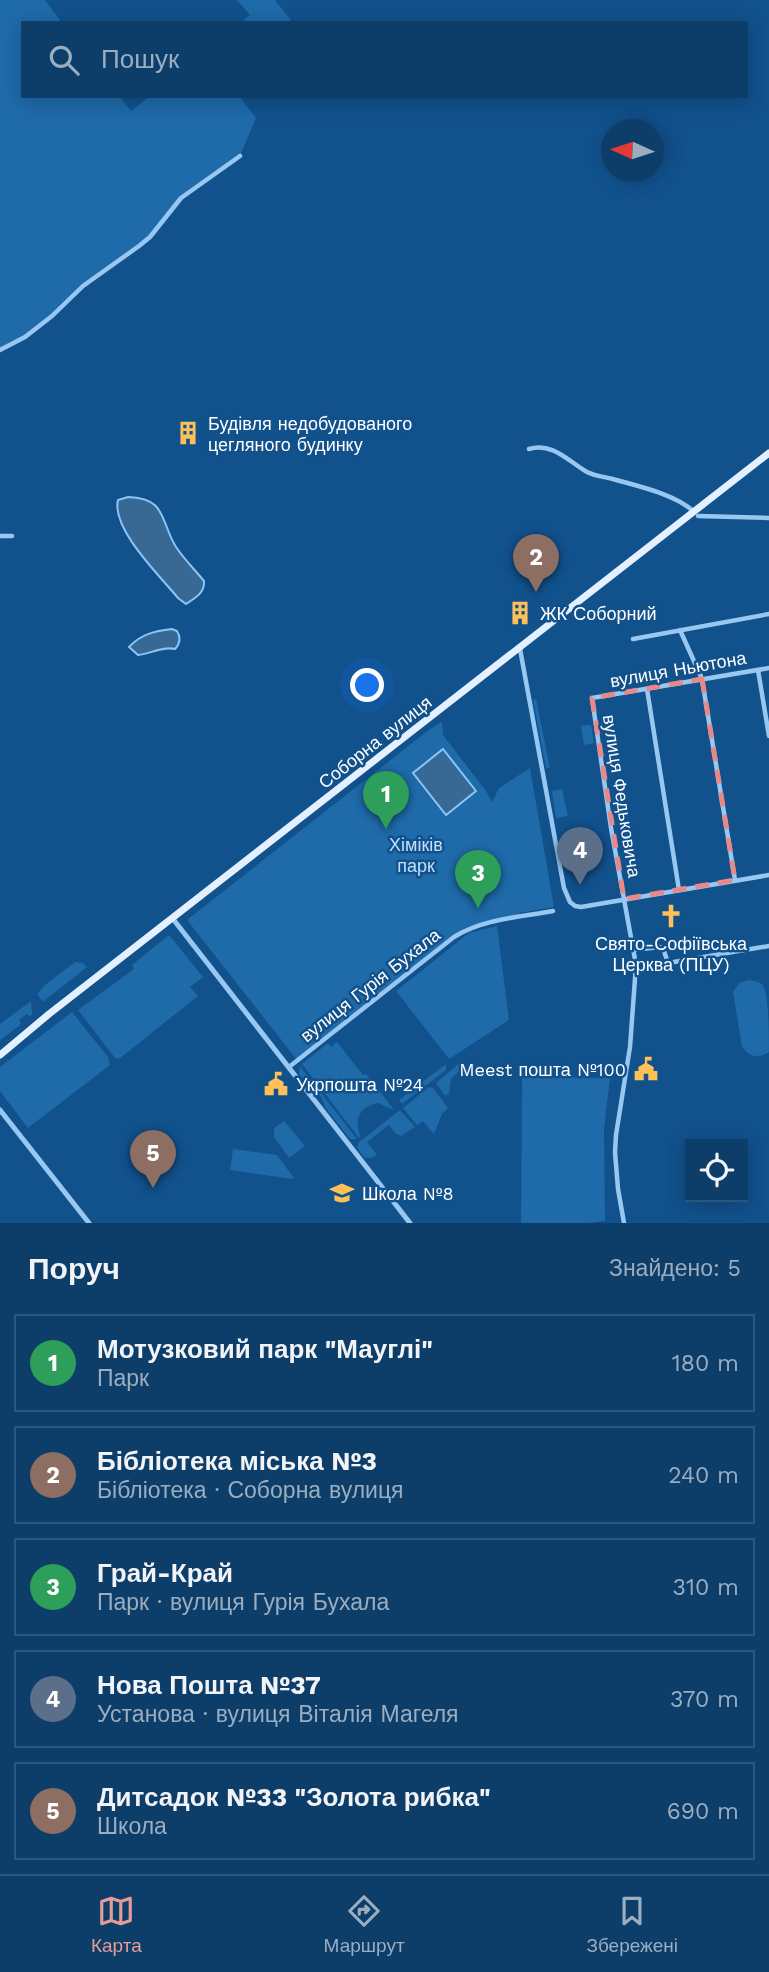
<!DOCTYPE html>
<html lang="uk">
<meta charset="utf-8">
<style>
:root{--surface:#0d3d69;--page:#1b4871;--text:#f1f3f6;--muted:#9aaec0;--line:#2d567d;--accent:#e69b98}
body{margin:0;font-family:"Work Sans",sans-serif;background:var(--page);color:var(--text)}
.controls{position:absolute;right:21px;bottom:21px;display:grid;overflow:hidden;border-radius:0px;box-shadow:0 4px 18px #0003}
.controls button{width:63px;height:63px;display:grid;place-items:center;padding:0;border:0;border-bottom:2px solid var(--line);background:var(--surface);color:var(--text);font:35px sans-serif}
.compass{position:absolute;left:601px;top:119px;width:63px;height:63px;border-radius:50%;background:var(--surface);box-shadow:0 4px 18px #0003;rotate:273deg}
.you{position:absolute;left:368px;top:686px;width:24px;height:24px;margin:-18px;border:5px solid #fff;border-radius:50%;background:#1a73e8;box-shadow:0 0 0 10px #1a73e833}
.badge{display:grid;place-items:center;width:46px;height:46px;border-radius:50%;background:var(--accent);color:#fff;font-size:23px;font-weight:700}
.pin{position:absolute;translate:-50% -58px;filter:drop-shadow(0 2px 4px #0008)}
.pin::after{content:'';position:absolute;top:37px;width:24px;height:21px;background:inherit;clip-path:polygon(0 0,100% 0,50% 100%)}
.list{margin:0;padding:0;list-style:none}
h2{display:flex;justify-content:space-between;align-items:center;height:91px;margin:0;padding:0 28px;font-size:30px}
h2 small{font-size:23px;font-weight:400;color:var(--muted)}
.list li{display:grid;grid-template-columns:46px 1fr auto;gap:21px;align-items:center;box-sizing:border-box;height:98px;margin:0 14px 14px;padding:0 14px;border:2px solid var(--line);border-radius:0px}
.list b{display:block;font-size:26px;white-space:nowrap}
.list p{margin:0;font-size:23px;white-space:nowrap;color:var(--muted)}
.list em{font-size:23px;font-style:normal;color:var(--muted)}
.icon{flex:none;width:38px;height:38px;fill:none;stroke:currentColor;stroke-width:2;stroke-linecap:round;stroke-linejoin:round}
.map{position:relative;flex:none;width:769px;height:1223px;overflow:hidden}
.search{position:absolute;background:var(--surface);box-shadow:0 4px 18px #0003;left:21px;right:21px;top:21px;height:77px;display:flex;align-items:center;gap:18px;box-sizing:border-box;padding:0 24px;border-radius:0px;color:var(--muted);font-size:26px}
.sheet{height:651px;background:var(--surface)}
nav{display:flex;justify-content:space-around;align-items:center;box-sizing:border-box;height:98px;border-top:2px solid var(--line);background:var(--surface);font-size:19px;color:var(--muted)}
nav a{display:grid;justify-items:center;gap:4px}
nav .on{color:var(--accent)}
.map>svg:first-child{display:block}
</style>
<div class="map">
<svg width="769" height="1223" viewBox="0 0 769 1223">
<rect width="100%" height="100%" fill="#11518c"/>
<path fill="#1f6aa9" d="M0 0H45L62 23H23V96H119L131 111 150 96H239L256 118 240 156 181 198 150 237 83 286 25 337 0 350Z
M237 0H275L293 23H240L250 15Z
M536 699 550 768H546L533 700Z
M442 722 443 735 486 791 492 802 499 788 530 768 554 907 519 913V918L465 930 297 1060 187 920 430 729Z
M591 725 594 743 584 745 581 726Z
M562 789 568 816 556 818 552 791Z
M497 926 509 1020 449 1059 396 991 469 933Z
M169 935 203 977 190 987 198 996 119 1059 115 1058 78 1010 134 969 132 965Z
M75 962 83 963 87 967 44 1001H42L37 994 45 985Z
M748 980C754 981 761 981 764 987 769 999 769 1037 769 1052 759 1059 749 1057 742 1047L733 992 739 983Z
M31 1001 32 1014 30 1017 27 1014 19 1020 21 1023 19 1026 0 1040V1024Z
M72 1012 108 1057 110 1065 28 1128 0 1091V1067Z
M337 1042 363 1075 366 1074 394 1110 378 1103C359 1107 353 1120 361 1137L359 1138 302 1064 328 1043 331 1047Z
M462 1061 464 1066 451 1079 449 1094 445 1096 436 1083Z
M446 1064V1070L402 1104 399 1100Z
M300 1066 357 1139H350L325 1107C322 1092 308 1085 299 1074Z
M522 1077 610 1078 604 1129 605 1221 588 1223H521Z
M429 1087 433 1088 448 1108 442 1114 434 1134 423 1121 417 1125 403 1108Z
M400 1110 415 1127 401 1136 396 1134 389 1125 367 1142 377 1155 371 1158H365L357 1148 359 1142Z
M284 1121 305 1146 289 1158 274 1137V1128Z
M233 1149 277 1155 294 1178 292 1179 230 1170Z"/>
<path fill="#386894" stroke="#89c5f6" stroke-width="2" d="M128 497C167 498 160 521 176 547 184 559 195 570 204 581 205 593 195 598 186 604L178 598C161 577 111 529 118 500Z
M172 629 177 631C181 637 180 644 175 649 162 646 151 654 138 655L129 647C141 634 155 631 172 629Z
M443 749 476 791 446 815 413 773Z"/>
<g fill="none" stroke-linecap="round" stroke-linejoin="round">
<path stroke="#98c8f2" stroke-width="4.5" d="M0 350 25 337 52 316 83 286 139 246 150 237 181 198 240 156
M529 449C553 442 568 461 587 472 595 476 605 477 613 479 637 486 675 494 693 511
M698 516 769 518
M0 536H12
M680 630 702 679 735 880
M633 639 769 614
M520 649 564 888 570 902 575 906 581 907 769 875
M758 670 769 736
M647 689 679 890
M633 950 660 947 664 951 668 963 769 946
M289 1067 454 937C483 919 520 917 553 911
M624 1223 618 1189 615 1152 616 1135 630 1047 636 965 611 828 592 698 769 668"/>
<path stroke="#98c8f2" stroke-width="5" d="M173 919 410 1223
M0 1110 89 1223"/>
<path stroke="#e2f0ff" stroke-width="7" d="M0 1055 49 1014 769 453"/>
</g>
<path fill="none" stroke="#e88989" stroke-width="5" stroke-dasharray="14 9" stroke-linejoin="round" d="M702 679 735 880 624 899 592 698Z"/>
<defs>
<g id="building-bare" transform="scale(1.89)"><path d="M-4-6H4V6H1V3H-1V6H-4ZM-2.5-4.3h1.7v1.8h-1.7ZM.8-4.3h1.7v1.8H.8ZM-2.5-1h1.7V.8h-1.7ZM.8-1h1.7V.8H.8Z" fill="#ffc058" stroke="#11518c" stroke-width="2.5" paint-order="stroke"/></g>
<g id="church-bare" transform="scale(1.89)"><path d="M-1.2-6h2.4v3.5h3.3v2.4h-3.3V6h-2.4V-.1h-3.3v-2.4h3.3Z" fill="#ffc058" stroke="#11518c" stroke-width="2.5" paint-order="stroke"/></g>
<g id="civic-bare" transform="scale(1.89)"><path d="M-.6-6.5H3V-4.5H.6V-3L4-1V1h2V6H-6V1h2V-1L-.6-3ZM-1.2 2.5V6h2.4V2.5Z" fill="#ffc058" stroke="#11518c" stroke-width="2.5" paint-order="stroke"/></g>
<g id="school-bare" transform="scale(1.89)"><path d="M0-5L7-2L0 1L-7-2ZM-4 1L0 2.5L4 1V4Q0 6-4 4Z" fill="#ffc058" stroke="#11518c" stroke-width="2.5" paint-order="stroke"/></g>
</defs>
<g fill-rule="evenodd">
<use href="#building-bare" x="188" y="433"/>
<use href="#building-bare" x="520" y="613"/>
<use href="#church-bare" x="671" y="916"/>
<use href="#civic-bare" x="646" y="1069"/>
<use href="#civic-bare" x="276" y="1084"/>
<use href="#school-bare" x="342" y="1193"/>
</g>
<g text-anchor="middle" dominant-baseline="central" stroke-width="5" stroke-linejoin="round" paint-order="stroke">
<g font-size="18" fill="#fff" stroke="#11518c" text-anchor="start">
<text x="208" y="423">Будівля недобудованого<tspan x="208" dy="21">цегляного будинку</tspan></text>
<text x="540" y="613">ЖК Соборний</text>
<text x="671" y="943" text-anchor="middle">Свято-Софіївська<tspan x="671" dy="21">Церква (ПЦУ)</tspan></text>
<text x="626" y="1069" text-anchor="end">Meest пошта №100</text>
<text x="296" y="1084">Укрпошта №24</text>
<text x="362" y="1193">Школа №8</text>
</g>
<g font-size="18" fill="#fff" stroke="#11518c">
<text transform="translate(678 669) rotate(-10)">вулиця Ньютона</text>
<text transform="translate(375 742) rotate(-38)">Соборна вулиця</text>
<text transform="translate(622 796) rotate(81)">вулиця Федьковича</text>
<text transform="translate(370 985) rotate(-38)">вулиця Гурія Бухала</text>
</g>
<g font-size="18" fill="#bee0fd" stroke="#11518c">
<text x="416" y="844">Хіміків<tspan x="416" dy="21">парк</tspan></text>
</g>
</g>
</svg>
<div class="controls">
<button><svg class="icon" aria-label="locate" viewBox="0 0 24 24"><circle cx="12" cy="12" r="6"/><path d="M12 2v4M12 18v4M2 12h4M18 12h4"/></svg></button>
</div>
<svg class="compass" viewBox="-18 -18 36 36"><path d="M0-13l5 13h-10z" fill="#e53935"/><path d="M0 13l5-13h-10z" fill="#9aaec0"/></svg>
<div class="you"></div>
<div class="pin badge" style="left:386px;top:829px;background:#2e9e5b">1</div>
<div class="pin badge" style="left:536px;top:592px;background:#8d6e63">2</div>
<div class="pin badge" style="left:478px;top:908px;background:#2e9e5b">3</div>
<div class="pin badge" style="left:580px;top:885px;background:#5c6f8a">4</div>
<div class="pin badge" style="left:153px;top:1188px;background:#8d6e63">5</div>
<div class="search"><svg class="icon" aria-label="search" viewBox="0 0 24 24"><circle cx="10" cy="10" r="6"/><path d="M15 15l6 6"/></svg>Пошук</div>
</div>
<section class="sheet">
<h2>Поруч<small>Знайдено: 5</small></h2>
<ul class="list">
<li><span class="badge" style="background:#2e9e5b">1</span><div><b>Мотузковий парк &quot;Мауглі&quot;</b><p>Парк</p></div><em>180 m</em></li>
<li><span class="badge" style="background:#8d6e63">2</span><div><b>Бібліотека міська №3</b><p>Бібліотека · Соборна вулиця</p></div><em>240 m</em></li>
<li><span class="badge" style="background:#2e9e5b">3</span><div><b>Грай-Край</b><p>Парк · вулиця Гурія Бухала</p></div><em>310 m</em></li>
<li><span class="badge" style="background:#5c6f8a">4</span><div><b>Нова Пошта №37</b><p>Установа · вулиця Віталія Магеля</p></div><em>370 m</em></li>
<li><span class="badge" style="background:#8d6e63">5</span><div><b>Дитсадок №33 &quot;Золота рибка&quot;</b><p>Школа</p></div><em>690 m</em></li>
</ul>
</section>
<nav>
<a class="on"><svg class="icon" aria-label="map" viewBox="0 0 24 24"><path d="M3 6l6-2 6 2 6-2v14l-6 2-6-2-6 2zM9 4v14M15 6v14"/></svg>Карта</a>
<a><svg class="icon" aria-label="directions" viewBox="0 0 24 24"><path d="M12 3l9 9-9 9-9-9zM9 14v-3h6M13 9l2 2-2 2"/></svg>Маршрут</a>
<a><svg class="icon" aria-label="saved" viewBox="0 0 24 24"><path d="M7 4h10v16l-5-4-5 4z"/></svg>Збережені</a>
</nav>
